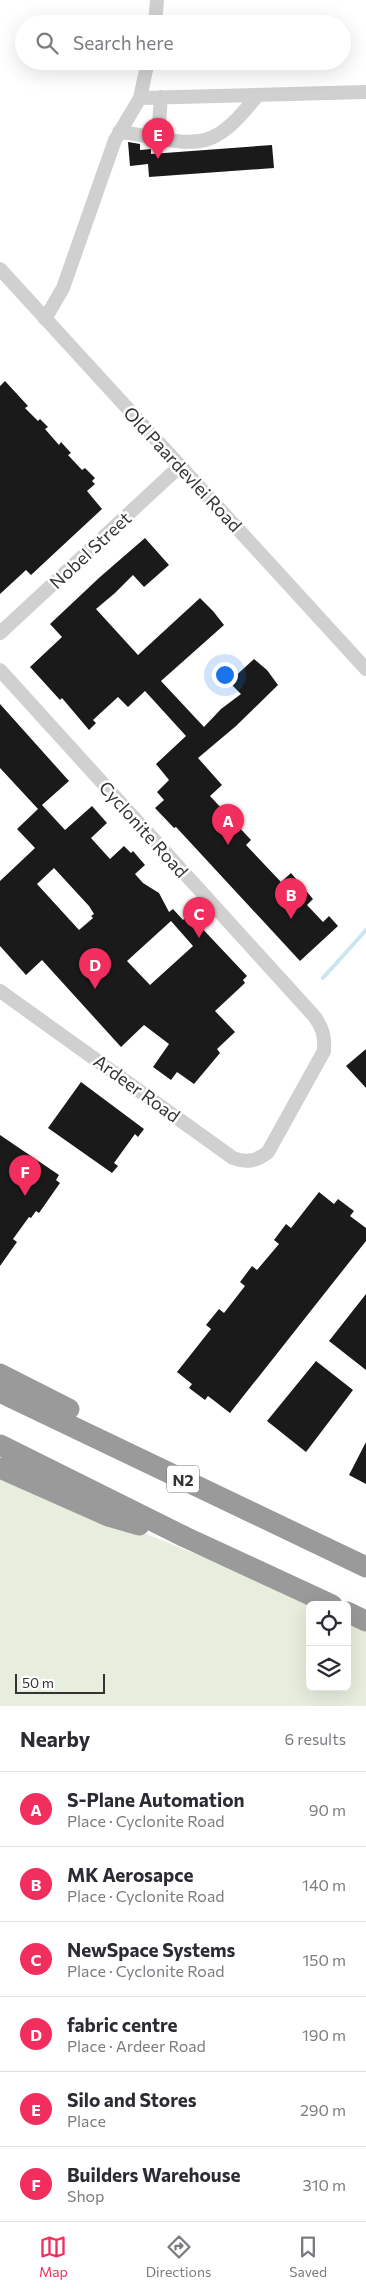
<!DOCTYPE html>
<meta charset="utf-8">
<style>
:root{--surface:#fff;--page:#f7f7f7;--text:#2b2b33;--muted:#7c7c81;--line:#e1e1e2;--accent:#f12e5d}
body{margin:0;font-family:Commissioner,sans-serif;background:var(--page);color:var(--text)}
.controls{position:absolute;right:15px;bottom:15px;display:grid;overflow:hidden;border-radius:8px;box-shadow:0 5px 20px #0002}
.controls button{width:45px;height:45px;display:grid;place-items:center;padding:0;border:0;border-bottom:1px solid var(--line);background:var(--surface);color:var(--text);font:25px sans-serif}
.scale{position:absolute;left:15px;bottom:12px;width:90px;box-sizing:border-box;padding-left:5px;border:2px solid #333;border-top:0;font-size:14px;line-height:18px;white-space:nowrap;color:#333;-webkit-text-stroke:4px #fff;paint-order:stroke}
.you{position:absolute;left:224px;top:674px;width:18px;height:18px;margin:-12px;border:4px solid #fff;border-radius:50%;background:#1a73e8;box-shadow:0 0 0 8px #1a73e833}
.badge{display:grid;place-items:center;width:32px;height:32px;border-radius:50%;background:var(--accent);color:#fff;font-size:16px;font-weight:700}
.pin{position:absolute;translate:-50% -41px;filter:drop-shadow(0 1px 2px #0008)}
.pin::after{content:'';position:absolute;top:26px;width:18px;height:15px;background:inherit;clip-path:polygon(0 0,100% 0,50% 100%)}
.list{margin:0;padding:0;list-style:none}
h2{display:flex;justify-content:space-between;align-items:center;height:65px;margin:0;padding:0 20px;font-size:21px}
h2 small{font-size:16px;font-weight:400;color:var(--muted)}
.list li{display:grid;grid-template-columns:32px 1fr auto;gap:15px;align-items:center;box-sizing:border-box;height:75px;padding:0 20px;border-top:1px solid var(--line)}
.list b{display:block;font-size:19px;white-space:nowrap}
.list p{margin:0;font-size:16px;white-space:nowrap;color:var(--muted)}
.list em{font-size:16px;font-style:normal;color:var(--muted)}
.icon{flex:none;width:28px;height:28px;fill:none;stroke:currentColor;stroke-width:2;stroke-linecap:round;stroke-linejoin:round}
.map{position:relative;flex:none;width:366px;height:1706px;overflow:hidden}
.search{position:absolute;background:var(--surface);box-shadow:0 5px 20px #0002;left:15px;right:15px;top:15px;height:55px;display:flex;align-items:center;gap:12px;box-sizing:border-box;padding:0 18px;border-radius:28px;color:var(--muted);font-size:19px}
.sheet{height:515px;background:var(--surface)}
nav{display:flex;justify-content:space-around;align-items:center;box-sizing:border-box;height:70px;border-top:1px solid var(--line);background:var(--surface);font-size:14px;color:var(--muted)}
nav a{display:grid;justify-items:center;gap:2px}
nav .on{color:var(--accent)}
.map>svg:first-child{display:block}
</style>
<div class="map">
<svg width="366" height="1706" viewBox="0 0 366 1706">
<rect width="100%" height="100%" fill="#fff"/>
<path fill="#e8eede" d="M0 1474 235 1570 310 1605V1687H347V1623L366 1632V1706H0Z"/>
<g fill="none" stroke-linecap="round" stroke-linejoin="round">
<path stroke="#cae6ee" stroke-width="4" d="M323 978 366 930"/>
</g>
<path fill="#1a1a1a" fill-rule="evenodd" d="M128 142 140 144V150L151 149V154L272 145 274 168 149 177 148 164 130 166Z
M5 381 28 406 25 408 38 421 40 419 48 427 45 429 59 445 61 442 71 453 68 455 82 470 85 468 95 478 92 481 95 484 87 491 102 509 31 575 26 570 0 594V386Z
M145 538 169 565 144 587 133 575 115 593 96 609 138 655 200 598 213 611 224 625 161 681 204 727 221 709 241 694 229 682 254 659 267 670 278 685 236 726 198 758 222 785 210 796 251 840 246 845 281 882 291 873 313 899 307 905 323 922 329 916 338 926 300 961 176 827 174 828 155 808 164 800 157 792 169 780 156 764 186 736 145 691 128 707 118 697 93 720 96 723 89 730 62 698 60 700 30 667 62 637 50 624 100 577Z
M0 704 69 781 42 805 65 830 92 806 107 823 91 838 110 859 124 846 131 853 133 851 145 865 135 874 143 883 159 893 169 912 173 909 183 920 189 914 193 916 200 923 198 924 247 976 243 980 245 983 215 1011 235 1032 217 1049 220 1053 194 1084 177 1072 171 1080 153 1067 169 1044 144 1025 121 1047 42 960 26 975 0 946V881L35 848 17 829 38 809 0 768ZM54 868 89 906 94 914 91 916 93 918 79 930 37 884ZM171 921 193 946 150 985 127 961Z
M366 1049V1088L346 1066Z
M81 1082 144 1129 138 1137 135 1134 114 1163 118 1166 112 1173 48 1128Z
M0 1135 59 1175 56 1180 60 1183 39 1213 36 1211 31 1218 29 1217 13 1239 17 1242 0 1266Z
M319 1192 334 1204 338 1199 354 1211 350 1216 366 1228V1241L230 1413 208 1396 205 1400 189 1388 192 1384 177 1372 211 1329 206 1325 219 1309 224 1313 245 1286 240 1282 252 1266 257 1270 279 1244 274 1240 286 1224 291 1228Z
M366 1294V1370L329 1341Z
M316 1361 353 1390 306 1452 267 1421Z
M366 1442V1484L349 1475Z"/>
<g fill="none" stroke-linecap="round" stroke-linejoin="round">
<path stroke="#d0d0d0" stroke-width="14" d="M155 24 157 0
M140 98 366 92
M119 132C148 134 192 151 217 135 233 126 246 109 258 95
M158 137 161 97
M0 269 366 669
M45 319 63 288 115 140 140 98 148 61
M0 633 179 467
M0 670 314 1016C323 1028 325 1037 324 1051L268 1152C257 1161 247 1163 233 1158L0 991"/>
<path stroke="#9a9a9a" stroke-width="21" d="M0 1374 69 1409
M0 1392 366 1567
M0 1445 185 1537 332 1605
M0 1468 108 1516 139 1525
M347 1612 366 1621"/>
</g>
<g text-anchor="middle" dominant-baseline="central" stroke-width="5" stroke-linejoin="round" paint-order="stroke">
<rect fill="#fff" stroke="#707070" stroke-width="1" x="167" y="1465.5" width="32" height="27" rx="4"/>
<g font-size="16" font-weight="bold" fill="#333">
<text x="183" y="1479">N2</text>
</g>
<g font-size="18" fill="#333" stroke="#fff">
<text transform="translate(183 469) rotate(47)">Old Paardevlei Road</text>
<text transform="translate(90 550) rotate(-43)">Nobel Street</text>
<text transform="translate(144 829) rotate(48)">Cyclonite Road</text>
<text transform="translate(137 1088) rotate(36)">Ardeer Road</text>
</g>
</g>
</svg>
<div class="controls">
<button><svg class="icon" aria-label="locate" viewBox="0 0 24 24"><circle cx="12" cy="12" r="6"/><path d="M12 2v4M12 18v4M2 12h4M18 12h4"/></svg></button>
<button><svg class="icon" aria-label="layers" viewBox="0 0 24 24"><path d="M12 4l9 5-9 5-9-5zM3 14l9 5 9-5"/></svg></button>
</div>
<div class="scale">50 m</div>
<div class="you"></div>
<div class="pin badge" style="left:228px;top:845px">A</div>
<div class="pin badge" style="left:291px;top:919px">B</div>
<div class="pin badge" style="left:199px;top:938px">C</div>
<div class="pin badge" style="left:95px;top:989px">D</div>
<div class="pin badge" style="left:158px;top:159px">E</div>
<div class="pin badge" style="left:25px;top:1196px">F</div>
<div class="search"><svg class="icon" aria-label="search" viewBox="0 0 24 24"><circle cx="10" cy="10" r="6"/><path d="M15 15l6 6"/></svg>Search here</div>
</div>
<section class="sheet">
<h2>Nearby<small>6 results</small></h2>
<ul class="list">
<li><span class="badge">A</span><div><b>S-Plane Automation</b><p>Place · Cyclonite Road</p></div><em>90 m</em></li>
<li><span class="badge">B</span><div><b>MK Aerosapce</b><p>Place · Cyclonite Road</p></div><em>140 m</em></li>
<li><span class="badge">C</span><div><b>NewSpace Systems</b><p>Place · Cyclonite Road</p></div><em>150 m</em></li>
<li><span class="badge">D</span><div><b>fabric centre</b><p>Place · Ardeer Road</p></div><em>190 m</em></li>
<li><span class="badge">E</span><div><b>Silo and Stores</b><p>Place</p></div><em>290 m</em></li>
<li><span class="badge">F</span><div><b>Builders Warehouse</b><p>Shop</p></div><em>310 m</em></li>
</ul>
</section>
<nav>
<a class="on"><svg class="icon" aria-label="map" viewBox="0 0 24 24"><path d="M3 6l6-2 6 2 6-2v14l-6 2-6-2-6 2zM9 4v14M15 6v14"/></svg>Map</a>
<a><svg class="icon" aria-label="directions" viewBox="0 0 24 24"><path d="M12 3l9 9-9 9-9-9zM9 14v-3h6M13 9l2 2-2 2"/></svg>Directions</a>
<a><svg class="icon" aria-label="saved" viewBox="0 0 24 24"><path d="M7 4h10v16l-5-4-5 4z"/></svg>Saved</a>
</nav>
